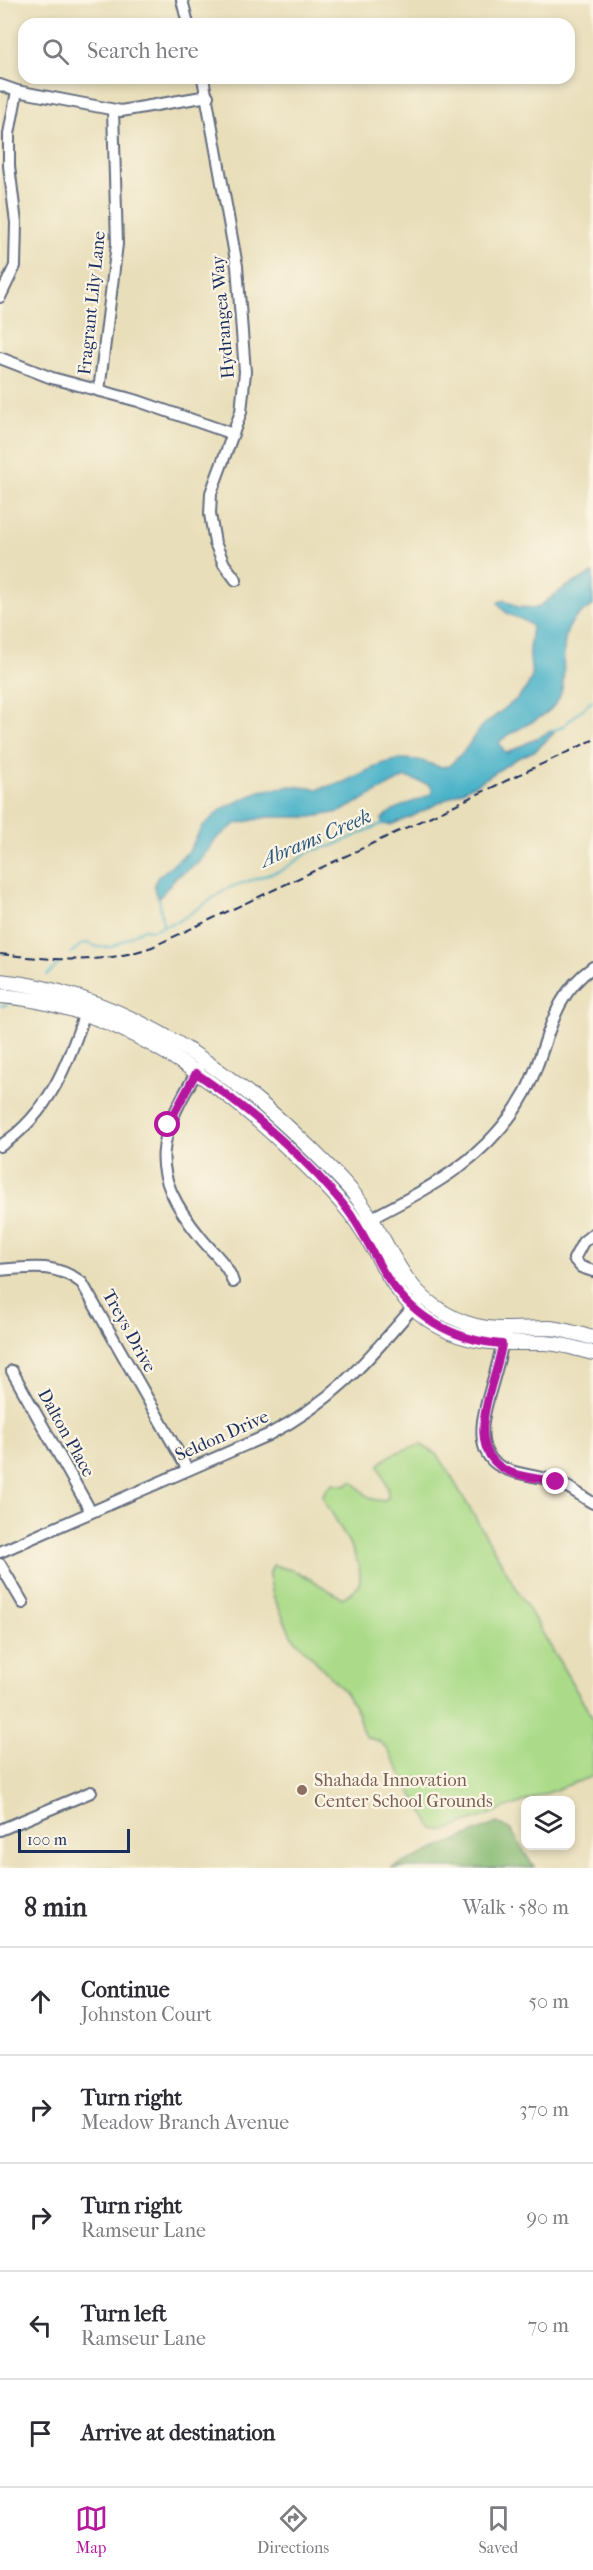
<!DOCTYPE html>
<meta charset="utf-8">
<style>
:root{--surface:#fff;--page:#f7f7f7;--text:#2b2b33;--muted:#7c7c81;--line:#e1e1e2;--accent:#b5179e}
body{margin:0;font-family:"IM FELL French Canon",serif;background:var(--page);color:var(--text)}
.controls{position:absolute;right:18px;bottom:18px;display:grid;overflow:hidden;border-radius:12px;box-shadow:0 3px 9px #0003}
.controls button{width:54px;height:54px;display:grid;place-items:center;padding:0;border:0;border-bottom:2px solid var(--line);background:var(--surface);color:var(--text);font:30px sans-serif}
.scale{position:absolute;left:18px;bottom:15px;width:112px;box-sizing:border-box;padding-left:6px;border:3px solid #1b2f5e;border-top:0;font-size:16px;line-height:21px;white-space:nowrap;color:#1b2f5e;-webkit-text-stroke:4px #fcf5e5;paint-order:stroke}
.stop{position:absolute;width:18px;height:18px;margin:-14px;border:4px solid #b5179e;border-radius:50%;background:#fff}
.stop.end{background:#b5179e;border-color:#fff;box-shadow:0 2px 6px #0008}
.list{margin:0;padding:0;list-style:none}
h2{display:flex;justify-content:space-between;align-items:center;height:78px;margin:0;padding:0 24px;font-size:26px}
h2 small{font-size:20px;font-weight:400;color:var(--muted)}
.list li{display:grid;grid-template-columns:39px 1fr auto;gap:18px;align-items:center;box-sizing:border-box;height:108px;padding:0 24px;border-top:2px solid var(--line)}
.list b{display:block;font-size:22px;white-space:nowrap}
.list p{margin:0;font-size:20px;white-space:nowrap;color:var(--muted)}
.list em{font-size:20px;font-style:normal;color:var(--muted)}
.icon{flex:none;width:33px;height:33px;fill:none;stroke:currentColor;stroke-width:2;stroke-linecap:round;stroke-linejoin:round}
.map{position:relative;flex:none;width:593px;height:1868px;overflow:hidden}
.search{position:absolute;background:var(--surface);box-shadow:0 3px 9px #0003;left:18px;right:18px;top:18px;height:66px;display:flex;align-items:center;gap:15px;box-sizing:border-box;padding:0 21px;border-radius:18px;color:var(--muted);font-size:22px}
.sheet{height:618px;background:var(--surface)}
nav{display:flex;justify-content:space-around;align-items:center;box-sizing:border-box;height:84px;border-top:2px solid var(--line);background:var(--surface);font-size:16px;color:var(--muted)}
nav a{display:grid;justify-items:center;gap:3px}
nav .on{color:var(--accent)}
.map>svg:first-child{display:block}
</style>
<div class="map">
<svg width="593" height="1868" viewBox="0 0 593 1868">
<rect width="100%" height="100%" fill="#fcf5e5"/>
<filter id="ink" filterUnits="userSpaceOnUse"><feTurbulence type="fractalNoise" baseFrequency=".0167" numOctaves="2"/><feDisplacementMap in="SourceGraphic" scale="12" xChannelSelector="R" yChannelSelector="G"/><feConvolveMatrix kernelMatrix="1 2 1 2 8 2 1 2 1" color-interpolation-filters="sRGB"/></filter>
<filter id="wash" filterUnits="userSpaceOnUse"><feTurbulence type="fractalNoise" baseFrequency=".008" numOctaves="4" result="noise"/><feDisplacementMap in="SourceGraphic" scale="24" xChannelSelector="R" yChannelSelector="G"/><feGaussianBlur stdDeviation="1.35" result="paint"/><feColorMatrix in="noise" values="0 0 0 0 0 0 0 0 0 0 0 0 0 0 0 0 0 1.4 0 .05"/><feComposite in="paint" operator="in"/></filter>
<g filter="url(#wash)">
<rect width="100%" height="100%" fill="#e8deb9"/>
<path fill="#abdb89" stroke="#638574" stroke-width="1.5" d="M421 1445 438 1455 445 1466 593 1719V1776L445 1831 433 1829 387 1749 379 1741 366 1737 362 1730 358 1714 345 1692 291 1635 273 1595 269 1575 273 1565 298 1572 342 1598C349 1594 356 1591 359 1583 367 1563 331 1515 322 1496L327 1488 333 1483 345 1485 352 1481C363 1490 372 1507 388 1498V1488L379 1466C386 1454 408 1448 421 1445Z"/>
<path fill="#88bb75" stroke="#52756a" stroke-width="1.5" d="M497 1823 511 1830 534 1868H391Z"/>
<path fill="#4bb3c9" stroke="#337194" stroke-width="1.5" d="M593 573V606C544 628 576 675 556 703 542 722 515 727 499 742L504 752 507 753 553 730 554 733 536 750 516 759 480 782 411 817 390 825 382 824V819C398 802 420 803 433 792L430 785 405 777 340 812 311 817H267L236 824 217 838 198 863 175 878 159 898C153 892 153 884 158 877L189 851 202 827 222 809 260 791 291 786 318 789 344 782 381 764 400 759 419 760 440 767 449 766 465 750 480 728 518 698 527 687 532 676 529 649 532 627C522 614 507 621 498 602L505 600 518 607 537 608 564 588Z"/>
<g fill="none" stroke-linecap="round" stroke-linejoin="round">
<path stroke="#4bb3c9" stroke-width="2" d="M552 731 562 727 593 700
M159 898 163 925
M71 953 82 944 87 943 98 947H112L144 929 151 930 179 921 228 888 282 870 313 850 332 846 384 823
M47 975 59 964
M0 1006 7 1005"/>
</g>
</g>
<g filter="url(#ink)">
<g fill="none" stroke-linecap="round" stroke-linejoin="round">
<g stroke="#636c7e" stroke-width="14">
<path id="minor" d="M182 0 188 24
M203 78 237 266 245 372 241 412 211 493 210 514 215 543 224 564 236 580
M0 85 17 91 121 111 208 96
M0 297 15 266 16 223 9 166V134L17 91
M0 358 52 378 138 401 233 434
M99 391 117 244 113 110
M199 1068C158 1138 145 1169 201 1238 212 1252 228 1264 233 1282
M0 1146C50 1114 69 1061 87 1007
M364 1222C429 1188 488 1160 525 1093 549 1049 547 999 593 967
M593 1234 583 1242 574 1259 581 1267 593 1271
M0 1270C30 1267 57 1263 82 1283L188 1470
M502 1344C498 1370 487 1395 483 1421 476 1478 522 1470 557 1482 570 1487 581 1496 593 1503
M12 1371 91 1512
M0 1552 268 1435C338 1399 371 1356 422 1297
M0 1564 23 1603
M0 1830 91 1792"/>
</g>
<g stroke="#636c7e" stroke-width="16">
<path id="major" d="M0 981C121 993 225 1065 310 1148 325 1163 341 1178 354 1194 387 1233 396 1285 443 1312 481 1335 508 1328 549 1328 563 1329 579 1334 593 1338
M0 996C113 1004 215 1077 294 1154 314 1173 333 1192 350 1213 384 1256 386 1295 438 1326 472 1346 507 1343 544 1343 560 1343 577 1349 593 1353"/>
</g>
<use href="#minor" stroke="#fff" stroke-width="10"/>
<use href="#major" stroke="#fff" stroke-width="14"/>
<path stroke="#1b2f5e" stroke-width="2" stroke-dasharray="9 4.5" stroke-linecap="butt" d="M0 954C53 960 101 965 152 947L593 740"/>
</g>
</g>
<g fill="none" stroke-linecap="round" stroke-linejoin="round" filter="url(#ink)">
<path stroke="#b5179e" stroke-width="8" d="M168 1125 196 1073C247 1108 297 1150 337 1197 357 1219 368 1245 383 1271 410 1315 451 1340 502 1344 497 1383 458 1450 510 1472 525 1478 542 1478 556 1482"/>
</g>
<circle fill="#8d6e63" stroke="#fcf5e5" stroke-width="2" cx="302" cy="1790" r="6"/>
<g text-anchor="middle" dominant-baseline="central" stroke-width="4.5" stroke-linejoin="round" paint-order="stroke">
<g font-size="18" fill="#1b2f5e" stroke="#fcf5e5">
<text transform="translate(92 303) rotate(-84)">Fragrant Lily Lane</text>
<text transform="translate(223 317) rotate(-95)">Hydrangea Way</text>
<text transform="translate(129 1331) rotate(61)">Treys Drive</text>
<text transform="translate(66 1433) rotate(61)">Dalton Place</text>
<text transform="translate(222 1436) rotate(-24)">Seldon Drive</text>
</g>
<g font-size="18" fill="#785e54" stroke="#fcf5e5" text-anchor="start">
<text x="314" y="1780">Shahada Innovation<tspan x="314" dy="21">Center School Grounds</tspan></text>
</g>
<g font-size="20" font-style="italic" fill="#29577e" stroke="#fcf5e5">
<text transform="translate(316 838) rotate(-23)">Abrams Creek</text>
</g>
</g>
</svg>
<div class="controls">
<button><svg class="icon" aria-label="layers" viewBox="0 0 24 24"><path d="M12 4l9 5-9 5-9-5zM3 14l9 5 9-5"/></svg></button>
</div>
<div class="scale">100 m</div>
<div class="stop" style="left:168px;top:1125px"></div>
<div class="stop end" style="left:556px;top:1482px"></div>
<div class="search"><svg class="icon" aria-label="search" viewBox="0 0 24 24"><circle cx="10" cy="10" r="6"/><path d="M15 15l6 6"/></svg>Search here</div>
</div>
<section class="sheet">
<h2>8 min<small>Walk · 580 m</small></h2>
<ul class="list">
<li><svg class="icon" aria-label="ahead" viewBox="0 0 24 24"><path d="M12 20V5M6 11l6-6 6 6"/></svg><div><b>Continue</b><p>Johnston Court</p></div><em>50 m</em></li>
<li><svg class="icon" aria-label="right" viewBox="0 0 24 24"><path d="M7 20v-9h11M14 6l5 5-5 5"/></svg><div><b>Turn right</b><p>Meadow Branch Avenue</p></div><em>370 m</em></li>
<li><svg class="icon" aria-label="right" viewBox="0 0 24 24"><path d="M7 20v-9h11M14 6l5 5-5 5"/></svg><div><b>Turn right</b><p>Ramseur Lane</p></div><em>90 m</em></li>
<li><svg class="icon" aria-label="left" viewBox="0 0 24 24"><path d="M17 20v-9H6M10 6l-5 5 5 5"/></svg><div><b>Turn left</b><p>Ramseur Lane</p></div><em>70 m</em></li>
<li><svg class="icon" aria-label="arrive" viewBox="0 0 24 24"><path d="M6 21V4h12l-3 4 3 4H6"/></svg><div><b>Arrive at destination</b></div></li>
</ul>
</section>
<nav>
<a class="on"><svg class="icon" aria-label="map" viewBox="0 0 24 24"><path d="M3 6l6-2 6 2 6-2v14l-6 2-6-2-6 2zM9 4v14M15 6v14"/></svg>Map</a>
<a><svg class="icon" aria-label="directions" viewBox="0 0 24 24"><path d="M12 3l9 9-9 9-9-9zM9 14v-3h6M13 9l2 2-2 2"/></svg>Directions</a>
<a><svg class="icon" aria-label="saved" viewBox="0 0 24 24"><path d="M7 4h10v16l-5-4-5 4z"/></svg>Saved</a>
</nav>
